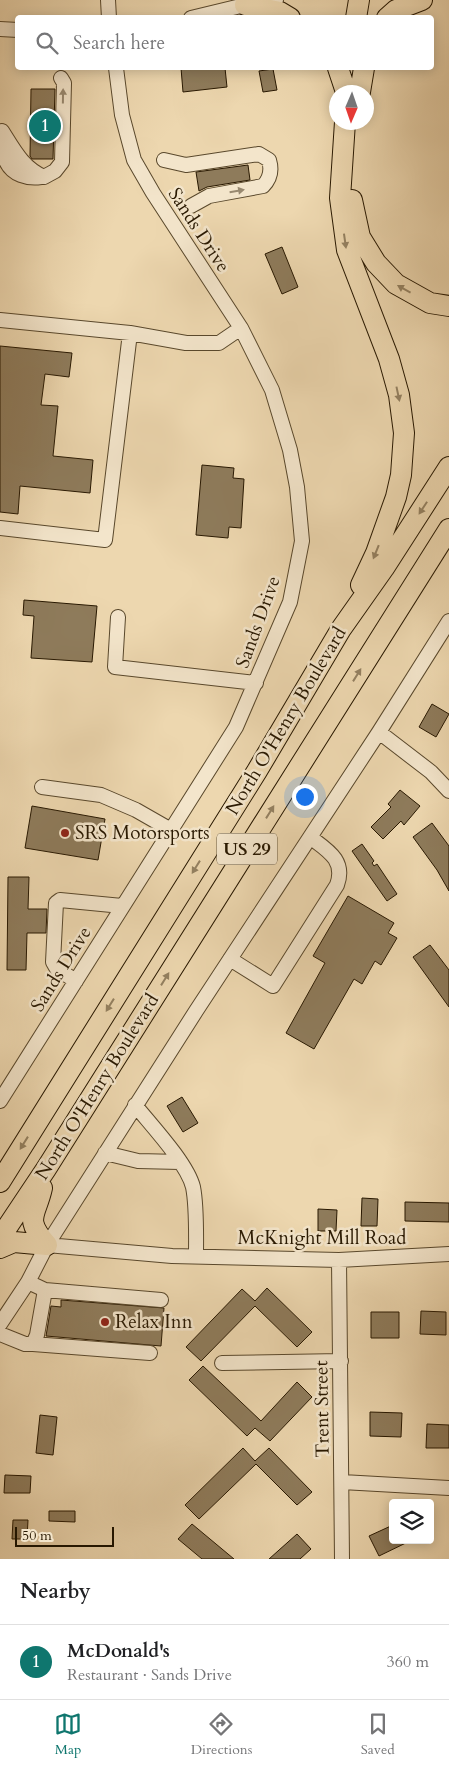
<!DOCTYPE html>
<meta charset="utf-8">
<style>
:root{--surface:#fff;--page:#f6f6f6;--text:#202124;--muted:#757577;--line:#e0e0e0;--accent:#0f766e}
body{margin:0;font-family:Cardo,serif;background:var(--page);color:var(--text)}
.controls{position:absolute;right:15px;bottom:15px;display:grid;overflow:hidden;border-radius:5px;box-shadow:0 2px 12px #0003}
.controls button{width:45px;height:45px;display:grid;place-items:center;padding:0;border:0;border-bottom:1px solid var(--line);background:var(--surface);color:var(--text);font:25px sans-serif}
.compass{position:absolute;left:329px;top:85px;width:45px;height:45px;border-radius:50%;background:var(--surface);box-shadow:0 2px 12px #0003;rotate:182deg}
.scale{position:absolute;left:15px;bottom:12px;width:99px;box-sizing:border-box;padding-left:5px;border:2px solid #281801;border-top:0;font-size:14px;line-height:18px;white-space:nowrap;color:#281801;-webkit-text-stroke:4px #f3e5cb;paint-order:stroke}
.you{position:absolute;left:304px;top:796px;width:18px;height:18px;margin:-12px;border:4px solid #fff;border-radius:50%;background:#1a73e8;box-shadow:0 0 0 8px #1a73e833}
.badge{display:grid;place-items:center;width:32px;height:32px;border-radius:50%;background:var(--accent);color:#fff;font-size:16px;font-weight:700}
.pin{position:absolute;translate:-50% -50%;border:2px solid #fff;box-shadow:0 1px 5px #0006}
.list{margin:0;padding:0;list-style:none}
h2{display:flex;justify-content:space-between;align-items:center;height:65px;margin:0;padding:0 20px;font-size:21px}
h2 small{font-size:16px;font-weight:400;color:var(--muted)}
.list li{display:grid;grid-template-columns:32px 1fr auto;gap:15px;align-items:center;box-sizing:border-box;height:75px;padding:0 20px;border-top:1px solid var(--line)}
.list b{display:block;font-size:19px;white-space:nowrap}
.list p{margin:0;font-size:16px;white-space:nowrap;color:var(--muted)}
.list em{font-size:16px;font-style:normal;color:var(--muted)}
.icon{flex:none;width:28px;height:28px;fill:none;stroke:currentColor;stroke-width:2;stroke-linecap:round;stroke-linejoin:round}
.map{position:relative;flex:none;width:449px;height:1559px;overflow:hidden}
.search{position:absolute;background:var(--surface);box-shadow:0 2px 12px #0003;left:15px;right:15px;top:15px;height:55px;display:flex;align-items:center;gap:12px;box-sizing:border-box;padding:0 18px;border-radius:5px;color:var(--muted);font-size:19px}
.sheet{height:140px;background:var(--surface)}
nav{display:flex;justify-content:space-around;align-items:center;box-sizing:border-box;height:70px;border-top:1px solid var(--line);background:var(--surface);font-size:14px;color:var(--muted)}
nav a{display:grid;justify-items:center;gap:2px}
nav .on{color:var(--accent)}
.map>svg:first-child{display:block}
</style>
<div class="map">
<svg width="449" height="1559" viewBox="0 0 449 1559">
<rect width="100%" height="100%" fill="#edd7af"/>
<filter id="stains"><feTurbulence type="fractalNoise" baseFrequency=".004" numOctaves="4"/><feColorMatrix values="0 0 0 0 .2 0 0 0 0 .09 0 0 0 0 .02 0 0 0 .5 -.17"/></filter>
<radialGradient id="worn" r=".72"><stop offset=".6" stop-color="#630" stop-opacity="0"/><stop offset="1" stop-color="#630" stop-opacity=".3"/></radialGradient>
<path fill="#8e7b5b" stroke="#281801" d="M181 68H225L227 87 183 92Z
M273 69 277 90 263 92 259 71Z
M31 89H55L53 159H32L30 156Z
M248 165 250 180 207 187 199 191 196 172Z
M282 247 298 287 282 294 265 254Z
M0 346 72 353 69 377 45 374 41 405 58 406 53 456 93 460 90 493 20 486 18 514 0 512Z
M202 465 234 468 233 478 244 479 241 528 229 527 228 538 196 535Z
M24 600 97 606 92 662 31 658 34 616 23 615Z
M432 704 449 714 436 737 419 727Z
M400 790 420 806 404 825 401 821 383 839 371 827 391 807 388 804Z
M32 806 105 819 98 860 25 848Z
M432 823 449 846V891L437 870 413 837Z
M362 844 374 861 372 863 374 866 377 864 397 894 387 901 352 851Z
M8 877H29L28 909H47L46 933H27L26 970H7Z
M348 896 394 923 388 933 397 938 381 965 375 961 362 984 354 979 314 1049 286 1033 325 963 313 956Z
M430 945 449 970V1007L413 957Z
M182 1097 198 1123 183 1132 167 1106Z
M362 1198 378 1199 377 1226H361Z
M405 1202 449 1203V1222L405 1221Z
M318 1209 337 1210 336 1231H318Z
M267 1288 312 1332 297 1347 255 1306 201 1361 186 1347 242 1289 255 1301Z
M61 1300 164 1308 161 1346 46 1336 51 1306 61 1307Z
M421 1311 446 1312V1335L420 1334Z
M371 1312H399V1338H371Z
M203 1366 261 1421 297 1382 312 1397 270 1441 255 1428 247 1436 189 1380Z
M370 1412 402 1413 401 1437 370 1436Z
M40 1415 57 1417 53 1455 36 1453Z
M427 1424 449 1425V1448H426Z
M243 1448 255 1461 269 1448 312 1492 297 1505 256 1464 199 1519 185 1505Z
M5 1475 31 1476 30 1493H4Z
M49 1511H75V1522L49 1521Z
M13 1520H28L27 1539H12Z
M192 1524 234 1559H202L178 1539Z
M393 1525V1540H412L379 1556 369 1536Z
M297 1534 311 1549 300 1559H269Z"/>
<g fill="none" stroke-linecap="round" stroke-linejoin="round">
<g stroke="#59482c" stroke-width="16">
<path id="minor" d="M108 0 109 18
M191 18 245 5 276 0
M0 29 18 30
M2 131C14 150 23 168 44 177L55 171 62 162 64 83 61 78
M3 137C4 144 3 155 6 161 12 175 28 179 41 177
M164 160 186 165 259 154 269 160C272 170 270 179 263 186L209 196 191 206
M0 320 130 333 186 343H219L241 328
M0 528 105 540 130 333
M118 617 115 667 256 683
M379 732 431 772 449 791
M42 787 101 795 136 810 171 830
M230 959 273 986 337 885C346 860 327 850 310 837
M76 981 57 969 53 962 56 903 60 900 122 906
M0 1101 236 727 290 602 302 541 297 487 290 450 272 390 241 328 153 193 134 160 122 115 116 68
M135 1105C151 1125 187 1163 193 1187 197 1207 196 1236 196 1257
M105 1153 138 1161 180 1162
M47 1245 172 1256 339 1260 449 1254
M339 1260 342 1559
M28 1282 45 1290 161 1300
M0 1324 28 1282 47 1245 196 1011 379 732 449 621
M0 1334 25 1344H33L37 1335 45 1290
M33 1344 150 1353
M222 1363 341 1361
M342 1482 449 1488"/>
</g>
<g stroke="#281801" stroke-width="22">
<path id="highway" d="M245 5 280 12 290 18
M356 18 359 0
M387 18 396 10 422 0
M338 68 346 92
M360 92 364 68
M345 122 340 198 347 250 389 359 399 395 404 433 401 475 396 497 376 553 361 585
M352 200 360 237 376 263 396 284 430 303 449 306
M0 1182 257 771 341 629 384 568 449 467
M42 1188C36 1216 23 1218 47 1245
M0 1238 46 1169 449 529
M0 1248 14 1242 47 1245"/>
</g>
<use href="#minor" stroke="#f3e5cb" stroke-width="14"/>
<use href="#highway" stroke="#edd7af" stroke-width="20"/>
</g>
<defs><path id="oneway-solid" d="M-6-.8H1V-3.2L6.5 0L1 3.2V.8H-6Z" transform="scale(1.25)"/></defs>
<g fill="#988970">
<use href="#oneway-solid" transform="translate(63 96) rotate(-89)"/>
<use href="#oneway-solid" transform="translate(237 191) rotate(-10)"/>
</g>
<g fill="#948161">
<use href="#oneway-solid" transform="translate(345 241) rotate(82)"/>
<use href="#oneway-solid" transform="translate(404 289) rotate(-151)"/>
<use href="#oneway-solid" transform="translate(398 394) rotate(78)"/>
<use href="#oneway-solid" transform="translate(423 508) rotate(123)"/>
<use href="#oneway-solid" transform="translate(376 552) rotate(112)"/>
<use href="#oneway-solid" transform="translate(357 675) rotate(-58)"/>
<use href="#oneway-solid" transform="translate(270 812) rotate(-58)"/>
<use href="#oneway-solid" transform="translate(196 867) rotate(122)"/>
<use href="#oneway-solid" transform="translate(165 979) rotate(-58)"/>
<use href="#oneway-solid" transform="translate(110 1005) rotate(122)"/>
<use href="#oneway-solid" transform="translate(24 1143) rotate(122)"/>
</g>
<g fill="#8f2418" stroke="#f3e5cb" stroke-width="2">
<circle cx="65" cy="833" r="5"/>
<circle cx="105" cy="1322" r="5"/>
</g>
<g text-anchor="middle" dominant-baseline="central" stroke-width="5" stroke-linejoin="round" paint-order="stroke">
<rect fill="#f3e5cb" stroke="#65563e" stroke-width="1" x="217" y="833.5" width="60" height="31" rx="4"/>
<g font-size="18" font-weight="bold" fill="#281801">
<text x="247" y="849">US 29</text>
</g>
<g font-size="19" fill="#281801" stroke="#f3e5cb">
<text transform="translate(199 230) rotate(57)">Sands Drive</text>
<text transform="translate(258 622) rotate(-70)">Sands Drive</text>
<text transform="translate(286 721) rotate(-59)">North O'Henry Boulevard</text>
<text transform="translate(61 969) rotate(-58)">Sands Drive</text>
<text transform="translate(97 1087) rotate(-58)">North O'Henry Boulevard</text>
<text x="322" y="1238">McKnight Mill Road</text>
<text transform="translate(322 1409) rotate(-91)">Trent Street</text>
</g>
<g font-size="19" fill="#281801" stroke="#f3e5cb" text-anchor="start">
<text x="75" y="833">SRS Motorsports</text>
<text x="115" y="1322">Relax Inn</text>
</g>
</g>
<rect width="100%" height="100%" filter="url(#stains)"/>
<rect width="100%" height="100%" fill="url(#worn)"/>
</svg>
<div class="controls">
<button><svg class="icon" aria-label="layers" viewBox="0 0 24 24"><path d="M12 4l9 5-9 5-9-5zM3 14l9 5 9-5"/></svg></button>
</div>
<svg class="compass" viewBox="-18 -18 36 36"><path d="M0-13l5 13h-10z" fill="#e53935"/><path d="M0 13l5-13h-10z" fill="#757577"/></svg>
<div class="scale">50 m</div>
<div class="you"></div>
<div class="pin badge" style="left:45px;top:126px">1</div>
<div class="search"><svg class="icon" aria-label="search" viewBox="0 0 24 24"><circle cx="10" cy="10" r="6"/><path d="M15 15l6 6"/></svg>Search here</div>
</div>
<section class="sheet">
<h2>Nearby<small></small></h2>
<ul class="list">
<li><span class="badge">1</span><div><b>McDonald's</b><p>Restaurant · Sands Drive</p></div><em>360 m</em></li>
</ul>
</section>
<nav>
<a class="on"><svg class="icon" aria-label="map" viewBox="0 0 24 24"><path d="M3 6l6-2 6 2 6-2v14l-6 2-6-2-6 2zM9 4v14M15 6v14"/></svg>Map</a>
<a><svg class="icon" aria-label="directions" viewBox="0 0 24 24"><path d="M12 3l9 9-9 9-9-9zM9 14v-3h6M13 9l2 2-2 2"/></svg>Directions</a>
<a><svg class="icon" aria-label="saved" viewBox="0 0 24 24"><path d="M7 4h10v16l-5-4-5 4z"/></svg>Saved</a>
</nav>
